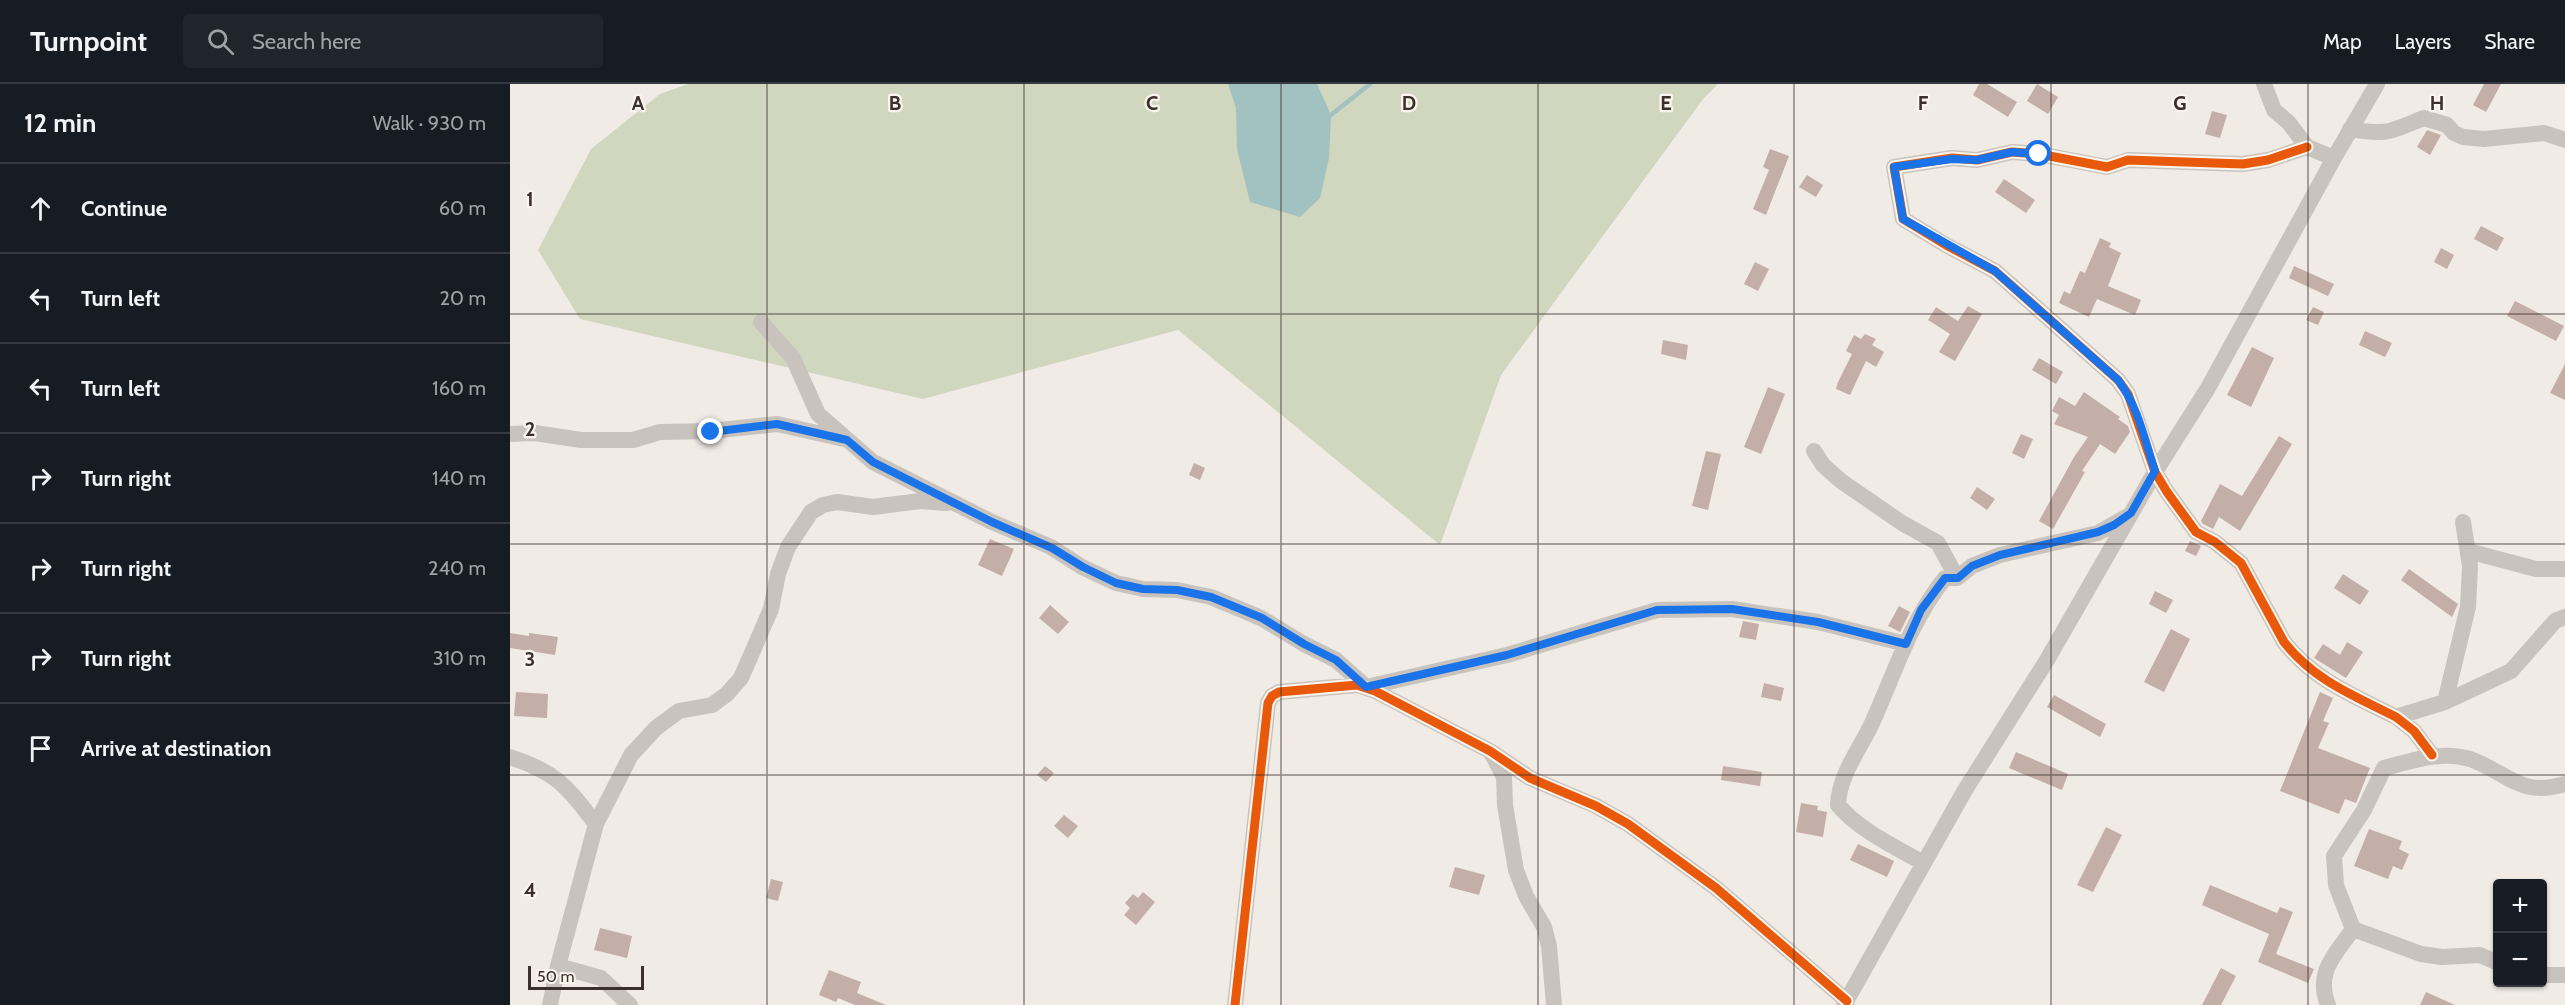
<!DOCTYPE html>
<meta charset="utf-8">
<style>
:root{--surface:#171b24;--page:#20242c;--text:#f1f3f6;--muted:#9ea1a6;--line:#363941}
body{margin:0;font-family:Cabin,sans-serif;background:var(--page);color:var(--text)}
.controls{position:absolute;right:18px;bottom:18px;display:grid;overflow:hidden;border-radius:6px;box-shadow:0 2px 4px #0004}
.controls button{width:54px;height:54px;display:grid;place-items:center;padding:0;border:0;border-bottom:2px solid var(--line);background:var(--surface);color:var(--text);font:30px sans-serif}
.scale{position:absolute;left:18px;bottom:15px;width:116px;box-sizing:border-box;padding-left:6px;border:3px solid #3b302b;border-top:0;font-size:16px;line-height:21px;white-space:nowrap;color:#3b302b;-webkit-text-stroke:4px #fbf5ee;paint-order:stroke}
.stop{position:absolute;width:18px;height:18px;margin:-14px;border:4px solid #1a73e8;border-radius:50%;background:#fff}
.stop.end{background:#1a73e8;border-color:#fff;box-shadow:0 2px 6px #0008}
.list{margin:0;padding:0;list-style:none}
h2{display:flex;justify-content:space-between;align-items:center;height:78px;margin:0;padding:0 24px;font-size:26px}
h2 small{font-size:20px;font-weight:400;color:var(--muted)}
.list li{display:grid;grid-template-columns:39px 1fr auto;gap:18px;align-items:center;box-sizing:border-box;height:90px;padding:0 24px;border-top:2px solid var(--line)}
.list b{display:block;font-size:22px;white-space:nowrap}
.list em{font-size:20px;font-style:normal;color:var(--muted)}
.icon{flex:none;width:33px;height:33px;fill:none;stroke:currentColor;stroke-width:2;stroke-linecap:round;stroke-linejoin:round}
.map{position:relative;flex:none;width:2055px;height:921px;overflow:hidden}
header{display:flex;align-items:center;gap:36px;box-sizing:border-box;height:84px;padding:0 30px;background:var(--surface);border-bottom:2px solid var(--line)}
header strong{font-size:28px}
nav{display:flex;gap:33px;margin-inline-start:auto;font-size:21px}
.search{width:420px;height:54px;background:var(--page);display:flex;align-items:center;gap:15px;box-sizing:border-box;padding:0 21px;border-radius:6px;color:var(--muted);font-size:22px}
main{display:flex}
aside{flex:1;background:var(--surface)}
.map>svg:first-child{display:block}
</style>
<header>
<strong>Turnpoint</strong>
<div class="search"><svg class="icon" aria-label="search" viewBox="0 0 24 24"><circle cx="10" cy="10" r="6"/><path d="M15 15l6 6"/></svg>Search here</div>
<nav><a>Map</a><a>Layers</a><a>Share</a></nav>
</header>
<main>
<aside>
<h2>12 min<small>Walk · 930 m</small></h2>
<ul class="list">
<li><svg class="icon" aria-label="ahead" viewBox="0 0 24 24"><path d="M12 20V5M6 11l6-6 6 6"/></svg><div><b>Continue</b></div><em>60 m</em></li>
<li><svg class="icon" aria-label="left" viewBox="0 0 24 24"><path d="M17 20v-9H6M10 6l-5 5 5 5"/></svg><div><b>Turn left</b></div><em>20 m</em></li>
<li><svg class="icon" aria-label="left" viewBox="0 0 24 24"><path d="M17 20v-9H6M10 6l-5 5 5 5"/></svg><div><b>Turn left</b></div><em>160 m</em></li>
<li><svg class="icon" aria-label="right" viewBox="0 0 24 24"><path d="M7 20v-9h11M14 6l5 5-5 5"/></svg><div><b>Turn right</b></div><em>140 m</em></li>
<li><svg class="icon" aria-label="right" viewBox="0 0 24 24"><path d="M7 20v-9h11M14 6l5 5-5 5"/></svg><div><b>Turn right</b></div><em>240 m</em></li>
<li><svg class="icon" aria-label="right" viewBox="0 0 24 24"><path d="M7 20v-9h11M14 6l5 5-5 5"/></svg><div><b>Turn right</b></div><em>310 m</em></li>
<li><svg class="icon" aria-label="arrive" viewBox="0 0 24 24"><path d="M6 21V4h12l-3 4 3 4H6"/></svg><div><b>Arrive at destination</b></div></li>
</ul>
</aside>
<div class="map">
<svg width="2055" height="921" viewBox="0 0 2055 921">
<rect width="100%" height="100%" fill="#f0ebe5"/>
<path fill="#d1d6bf" d="M178 0H1208L1193 15 991 291 930 461 668 246 413 315 70 235 28 166 81 65 150 10Z"/>
<path fill="#a1c2c1" d="M718 0H807L821 31 819 74 810 114 790 133 740 118 727 65 726 24Z"/>
<g fill="none" stroke-linecap="round" stroke-linejoin="round">
<path stroke="#a1c2c1" stroke-width="4.5" d="M821 31 860 0"/>
</g>
<path fill="#c3afa7" d="M1469 0H1477L1507 18 1498 33 1463 11Z
M1527 0 1548 13 1538 30 1517 17Z
M1974 0H1991L1976 28 1963 21Z
M1702 27 1717 31 1710 54 1695 50Z
M1917 46 1931 51 1920 71 1907 63Z
M1260 65 1279 72 1256 131 1243 125 1259 86 1253 83Z
M1297 91 1313 101 1306 113 1289 103Z
M1494 95 1525 116 1516 129 1485 108Z
M1971 142 1994 154 1987 167 1964 155Z
M1590 154 1601 159 1599 163 1611 169 1598 202 1631 216 1625 231 1587 215 1579 233 1549 219 1554 207 1560 210 1570 187 1575 189Z
M1931 164 1944 171 1937 185 1924 178Z
M1245 178 1259 185 1248 207 1234 200Z
M1784 182 1824 200 1818 212 1779 194Z
M2005 217 2054 242 2046 257 1997 232Z
M1458 222 1472 230 1445 277 1429 268 1440 250 1418 236 1426 223 1448 237Z
M1803 223 1814 228 1808 241 1796 236Z
M1855 247 1882 259 1875 273 1849 261Z
M1355 250 1366 255 1362 261 1374 268 1366 283 1356 277 1340 311 1326 305 1328 298 1342 270 1336 267 1344 251 1351 255Z
M1153 256 1178 261 1176 276 1151 270Z
M1742 263 1764 274 1741 323 1717 311Z
M1529 274 1553 288 1546 300 1522 286Z
M2055 280V316L2040 309Z
M1258 303 1275 310 1251 370 1234 363Z
M1574 308 1610 333 1608 335 1618 342 1620 348 1605 370 1590 360 1572 387 1575 388 1543 445 1529 437 1564 373 1578 353 1544 340 1549 331 1542 327 1549 313 1565 322Z
M1511 350 1523 355 1514 375 1502 369Z
M1769 352 1782 360 1730 447 1709 433 1703 445 1693 440 1691 437 1710 400 1732 412Z
M1196 367 1211 370 1198 426 1182 422Z
M684 379 695 384 690 396 679 391Z
M1467 403 1485 415 1477 426 1460 414Z
M480 455 504 465 492 492 468 481Z
M1680 457 1691 462 1686 472 1675 467Z
M1899 485 1948 520 1942 533 1891 496Z
M1833 490 1859 507 1850 521 1824 504Z
M1645 507 1663 516 1656 529 1639 520Z
M540 521 559 538 548 550 529 534Z
M1389 522 1400 528 1390 548 1378 542Z
M1233 537 1249 540 1246 556 1229 553Z
M1661 545 1680 555 1654 608 1634 598Z
M0 549 19 552V549L48 553 45 571 0 564Z
M1837 558 1853 568 1836 594 1804 574 1813 560 1830 571Z
M1254 599 1274 604 1271 617 1251 613Z
M6 608 38 610 37 634 4 632Z
M1810 608 1823 614 1813 637 1819 639 1808 664 1860 684 1846 719 1835 715 1829 730 1770 707Z
M1544 611 1596 640 1590 653 1537 623Z
M1506 668 1558 690 1552 706 1499 684Z
M535 682 544 689 536 698 527 691Z
M1213 682 1252 688 1250 702 1211 696Z
M1291 719 1308 722 1307 726 1317 728 1313 753 1286 748Z
M554 731 568 742 558 754 544 742Z
M1596 743 1612 751 1583 808 1567 801Z
M1859 745 1892 757 1889 765 1899 770 1892 786 1883 782 1878 795 1844 782Z
M1348 760 1384 777 1377 793 1340 776Z
M945 783 975 791 969 811 939 803Z
M261 795 273 798 268 817 256 814Z
M1700 801 1767 829 1770 823 1783 828 1766 870 1804 885 1798 899 1748 878 1759 850 1692 821Z
M633 808 645 818 626 841 614 831 620 824 615 819 623 810 628 814Z
M90 844 122 852 117 874 84 866Z
M1711 884 1726 892 1711 921H1692Z
M319 886 351 898 347 909 376 921H345L328 914 326 918 309 911Z
M1916 908 1945 921H1910Z"/>
<g fill="none" stroke-linecap="round" stroke-linejoin="round">
<path stroke="#c9c3be" stroke-width="16" d="M1754 0 1764 26 1779 39 1797 63 1824 74
M1840 45C1879 52 1880 47 1914 34L1937 41 1944 49 1953 53 1974 55 2034 49 2055 56
M1797 63 1758 76 1733 80 1618 76 1597 83 1529 70 1502 68 1467 76 1442 74 1384 83 1393 135 1436 161 1485 187 1608 296 1618 310 1645 388 1657 408 1686 448 1705 458 1731 479 1774 558C1805 597 1843 611 1886 633L1904 647 1922 671
M251 238 283 274 308 330 363 378 482 438 541 463 572 483 606 499 633 505 667 506 701 513 751 534 794 560 826 576 856 603
M0 350 25 349 71 356H123L150 348 201 347 267 340 334 355
M1304 367 1313 381 1331 397 1392 439 1428 459 1447 494
M1958 467 2026 485H2055
M856 603 997 571 1147 526 1222 525 1308 538 1396 560
M1935 618 1958 523 1960 482 1953 438
M1886 633 1935 618 2001 587 2045 537 2055 533
M982 670 994 693 995 721 1006 786 1016 812 1034 843 1039 862 1044 921
M0 673C47 688 57 703 86 740L48 882 40 921
M86 740 121 671 146 644 169 627 202 621 217 610 231 594 261 525 268 490 278 463 301 428 313 421 327 418 363 423 410 417 437 419
M1413 779C1384 762 1350 747 1328 721 1329 690 1351 664 1363 637 1385 588 1401 536 1435 494H1447L1462 482 1490 471 1588 449 1618 432
M1988 879 1970 871 1932 873 1911 870 1843 845 1826 801 1824 772 1854 726 1874 684C1902 677 1931 666 1960 675 1997 688 2010 714 2055 700
M48 882 91 894 120 921
M2032 891H2055
M725 921 758 619 762 612 769 608 847 601 865 607 980 667 1020 694 1086 722 1118 740 1206 804 1337 917
M1334 921 1455 706 1537 576 1645 388 1698 304 1824 74 1867 0
M1818 921C1805 888 1825 871 1843 845"/>
<g stroke="#fbf5ee" stroke-width="13">
<path id="cycleway" d="M1797 63 1758 76 1733 80 1618 76 1597 83 1529 70 1502 68 1467 76 1442 74 1384 83 1393 135 1436 161 1485 187 1608 296 1618 310 1645 388 1657 408 1686 448 1705 458 1731 479 1774 558C1805 597 1843 611 1886 633L1904 647 1922 671
M725 921 758 619 762 612 769 608 847 601 865 607 980 667 1020 694 1086 722 1118 740 1206 804 1337 917"/>
</g>
<use href="#cycleway" stroke="#e8590c" stroke-width="9"/>
</g>
<g fill="none" stroke-linecap="round" stroke-linejoin="round">
<path stroke="#1a73e8" stroke-width="8" d="M201 348 267 340 337 356 363 378 482 438 542 464 573 483 606 499 633 505 667 506 701 513 752 534 794 560 826 576 856 603 997 571 1147 526 1222 525 1308 538 1396 560 1411 526 1435 494H1448L1462 482 1490 471 1588 448 1604 441 1621 429 1645 387C1635 357 1628 322 1608 296L1485 187 1393 135 1384 83 1442 75 1467 76 1502 68 1529 70"/>
</g>
<path fill="none" stroke="#3b302b" stroke-width="1.5" stroke-opacity="0.55" d="M257 0V921M514 0V921M771 0V921M1028 0V921M1284 0V921M1541 0V921M1798 0V921M0 230H2055M0 460H2055M0 691H2055"/>
<g font-size="20" text-anchor="middle" font-weight="bold" fill="#3b302b" stroke="#fbf5ee" stroke-width="4.5" stroke-linejoin="round" paint-order="stroke">
<text x="128" y="26">A</text>
<text x="385" y="26">B</text>
<text x="642" y="26">C</text>
<text x="899" y="26">D</text>
<text x="1156" y="26">E</text>
<text x="1413" y="26">F</text>
<text x="1670" y="26">G</text>
<text x="1927" y="26">H</text>
<text x="20" y="122">1</text>
<text x="20" y="352">2</text>
<text x="20" y="582">3</text>
<text x="20" y="813">4</text>
</g>
</svg>
<div class="controls">
<button>+</button>
<button>−</button>
</div>
<div class="scale">50 m</div>
<div class="stop" style="left:1529px;top:70px"></div>
<div class="stop end" style="left:201px;top:348px"></div>
</div>
</main>
